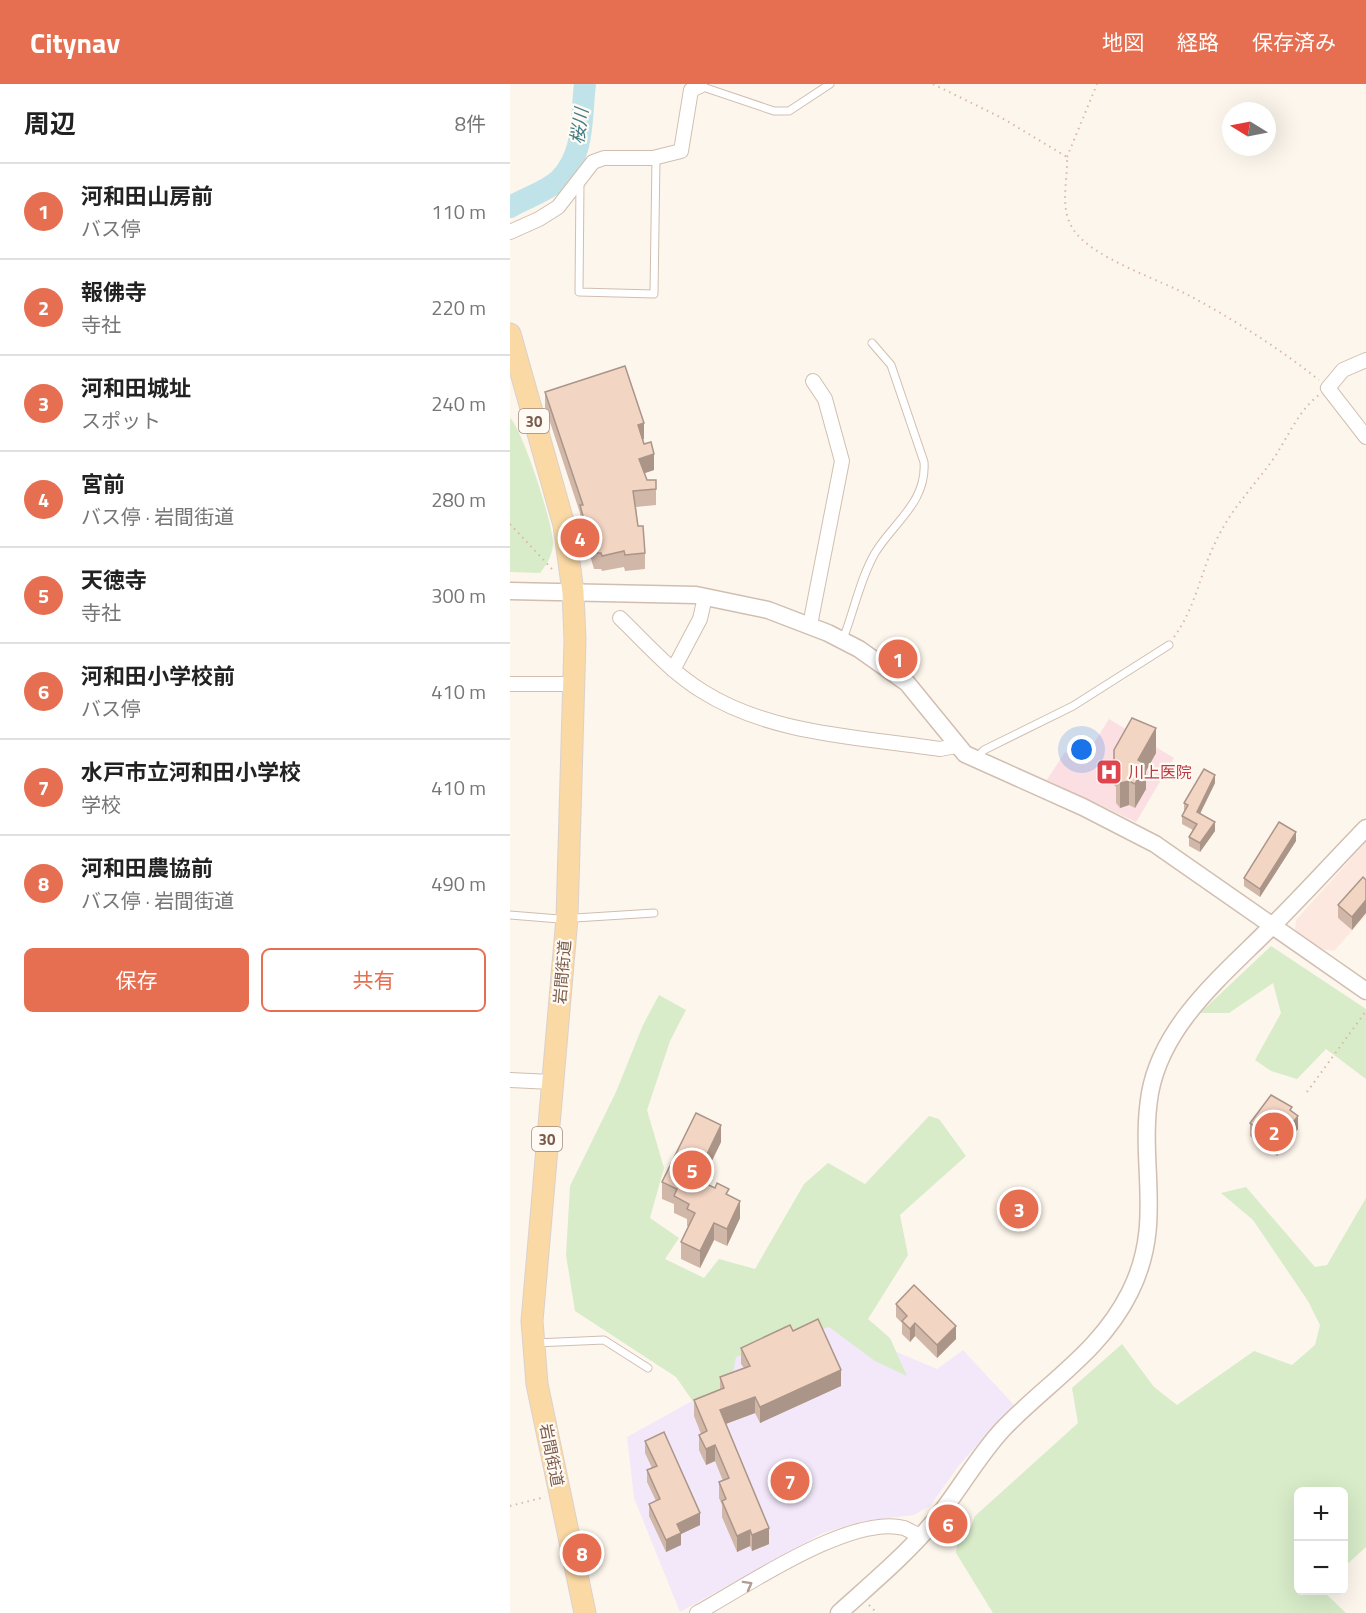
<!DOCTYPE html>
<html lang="ja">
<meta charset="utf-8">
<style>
:root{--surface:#fff;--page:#f6f6f6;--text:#222;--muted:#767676;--line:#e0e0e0;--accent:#e76f51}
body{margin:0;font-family:"Titillium Web","Noto Sans JP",sans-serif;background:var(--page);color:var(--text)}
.controls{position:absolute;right:18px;bottom:18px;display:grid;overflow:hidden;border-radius:9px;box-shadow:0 6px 24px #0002}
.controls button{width:54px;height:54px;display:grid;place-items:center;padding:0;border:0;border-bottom:2px solid var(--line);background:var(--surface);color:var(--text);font:30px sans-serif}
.compass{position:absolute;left:712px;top:18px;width:54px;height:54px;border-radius:50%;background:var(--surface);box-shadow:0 6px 24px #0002;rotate:280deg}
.you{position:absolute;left:572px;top:666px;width:21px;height:21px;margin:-15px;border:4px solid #fff;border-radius:50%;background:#1a73e8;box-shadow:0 0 0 9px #1a73e833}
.badge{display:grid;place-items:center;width:39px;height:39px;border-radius:50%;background:var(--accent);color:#fff;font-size:20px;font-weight:700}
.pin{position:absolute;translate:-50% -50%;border:3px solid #fff;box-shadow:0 2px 6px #0006}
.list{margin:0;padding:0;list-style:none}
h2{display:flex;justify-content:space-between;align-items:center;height:78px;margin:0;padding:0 24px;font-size:26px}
h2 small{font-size:20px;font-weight:400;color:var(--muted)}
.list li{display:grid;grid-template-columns:39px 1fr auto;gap:18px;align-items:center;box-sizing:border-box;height:96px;padding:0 24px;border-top:2px solid var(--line)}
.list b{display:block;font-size:22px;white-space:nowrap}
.list p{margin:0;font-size:20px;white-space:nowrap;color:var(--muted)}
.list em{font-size:20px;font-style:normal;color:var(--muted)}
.actions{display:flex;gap:12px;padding:18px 24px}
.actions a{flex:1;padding:14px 0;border:2px solid var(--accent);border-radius:9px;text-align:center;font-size:21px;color:var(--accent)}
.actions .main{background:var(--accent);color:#fff}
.map{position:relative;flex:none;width:856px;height:1529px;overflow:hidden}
header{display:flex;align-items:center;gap:36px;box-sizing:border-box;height:84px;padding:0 30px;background:var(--accent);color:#fff}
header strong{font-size:28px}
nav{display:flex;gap:33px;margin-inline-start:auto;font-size:21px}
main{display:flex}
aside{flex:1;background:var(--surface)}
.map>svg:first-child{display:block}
</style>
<header>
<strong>Citynav</strong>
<nav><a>地図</a><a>経路</a><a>保存済み</a></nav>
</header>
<main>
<aside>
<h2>周辺<small>8件</small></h2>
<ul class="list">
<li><span class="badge">1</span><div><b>河和田山房前</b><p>バス停</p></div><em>110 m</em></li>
<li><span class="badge">2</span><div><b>報佛寺</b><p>寺社</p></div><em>220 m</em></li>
<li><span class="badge">3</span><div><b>河和田城址</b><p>スポット</p></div><em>240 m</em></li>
<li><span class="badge">4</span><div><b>宮前</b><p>バス停 · 岩間街道</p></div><em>280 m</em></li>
<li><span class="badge">5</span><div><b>天徳寺</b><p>寺社</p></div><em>300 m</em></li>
<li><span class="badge">6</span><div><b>河和田小学校前</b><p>バス停</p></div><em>410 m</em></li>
<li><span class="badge">7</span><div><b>水戸市立河和田小学校</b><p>学校</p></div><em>410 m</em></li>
<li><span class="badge">8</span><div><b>河和田農協前</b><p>バス停 · 岩間街道</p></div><em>490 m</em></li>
</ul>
<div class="actions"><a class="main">保存</a><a>共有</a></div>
</aside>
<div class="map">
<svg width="856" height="1529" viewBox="0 0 856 1529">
<rect width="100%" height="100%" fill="#fdf6ec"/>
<path fill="#fde8e0" d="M856 758V831L824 867 808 864 785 847 786 836Z"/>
<path fill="#f3e8fa" d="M294 1242 328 1243 427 1285 453 1266 504 1321 450 1380 420 1422 404 1431 353 1437 313 1449 170 1528 124 1414 117 1353 211 1301 204 1283Z"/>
<path fill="#fbdfe3" d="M599 635 664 674 626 738 537 696 555 668 571 680Z"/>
<path fill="#d8ecc9" d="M0 334C12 344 44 442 43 460 42 472 37 480 30 489L0 488Z
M761 862 856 925V995L816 965 787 995 761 987 745 976 771 929 763 899 719 929H690Z
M149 911 176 926 160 957 137 1026 154 1084 140 1134 169 1154 155 1175 194 1194 209 1175 245 1185 294 1100 318 1079 355 1100 419 1032 429 1035 456 1072 390 1131 398 1171 358 1235 380 1254 397 1292 365 1277 319 1243 226 1273 222 1294 191 1329 166 1293 65 1227 56 1171 60 1102 106 1008 133 941Z
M736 1103 805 1183 817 1181 856 1114V1463L834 1483V1408H788V1506L813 1507 836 1529H483L446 1469 448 1453 460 1445 465 1432 568 1339 562 1304 612 1260 644 1303 667 1321 744 1267 782 1281 805 1261 810 1241 798 1217 743 1136 711 1109Z"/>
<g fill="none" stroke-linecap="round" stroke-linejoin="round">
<path stroke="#bfe3e8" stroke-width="22" d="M0 123C15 114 36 108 49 96 75 71 71 33 75 0"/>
<g stroke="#d1beb0" stroke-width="9">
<path id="service" d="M190 2 264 27H279L320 0
M70 98 69 208 144 210 146 74
M333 555C344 527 350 495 365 469 384 438 417 418 414 378L381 281 362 259
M465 675 474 666 563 622 659 561
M0 831 49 835 144 829
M25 1259 94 1256 138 1284"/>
</g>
<g stroke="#d1beb0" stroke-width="16">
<path id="minor" d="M0 148 29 135 48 123 83 78 94 74H143L171 67 181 6 190 2
M856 276 833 286 818 304 856 353
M110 534C136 559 161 588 192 607 261 651 351 653 430 665L446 662
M300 541 332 377 315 315 303 297
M163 586 190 535 195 513
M0 600H65
M0 996 42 998
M187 1529C235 1503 340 1430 394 1444 399 1446 405 1450 410 1452"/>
</g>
<g stroke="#d1beb0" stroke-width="19">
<path id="tertiary" d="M0 507 186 511 258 526 318 549 349 565 397 599 455 670 573 723 645 760 856 907
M329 1529C362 1499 397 1470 425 1436 449 1407 467 1373 493 1345 537 1299 591 1267 620 1208 655 1138 628 1080 640 1009 653 938 716 889 764 840 795 809 825 776 856 744"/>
</g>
<g stroke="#dad1cd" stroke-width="23">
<path id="primary" d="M0 250 54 441 63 508 65 556 57 834 22 1237 27 1300 75 1529"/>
</g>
<path stroke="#d9b8a5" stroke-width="2" stroke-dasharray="1.5 4.5" stroke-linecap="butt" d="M423 0 492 34 557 73C558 97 549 123 563 145 581 174 651 196 682 213 726 237 770 265 809 296
M557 73 587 0
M0 440 42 485
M664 553C686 523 690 489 706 457 721 425 744 402 764 374 778 353 788 327 809 311
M797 1008 856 927
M0 1422 35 1413
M359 1521 367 1529"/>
<use href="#service" stroke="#fff" stroke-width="7"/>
<use href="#minor" stroke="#fff" stroke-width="14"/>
<use href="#tertiary" stroke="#fff" stroke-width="16"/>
<use href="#primary" stroke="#fbd9a5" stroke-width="21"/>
</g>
<path fill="#d1b7a8" d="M35 308 134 355 132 356 144 386 135 389 137 396H146V421L126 423 128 442 135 469V485L115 487 114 483 92 487 91 485H84L70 437V429L35 323Z
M604 666 646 669 636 687V705L625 724 619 721 610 724 606 719V703L604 701Z
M705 699 690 729 705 747 690 768 679 762V753L683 746 672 740V732L674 727V719Z
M786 757 750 813 734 802V794Z
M856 796 842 846 828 834V821Z
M782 1028 788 1045 767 1072 740 1052V1039Z
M211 1058 192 1098 219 1111 230 1134 217 1162 204 1156 190 1184 171 1175V1158L179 1143 177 1142V1135L164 1129V1120L152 1115V1098Z
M386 1220 446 1255 427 1274 405 1252 400 1258 392 1250V1239L386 1233Z
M283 1247 331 1302 250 1339 245 1329 216 1340 259 1460 242 1467 240 1462 227 1468 212 1433V1421L209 1414V1398L213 1397 205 1377 196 1381 189 1366V1351L191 1350 184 1332V1316L210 1305V1293L234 1284 231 1280V1264Z
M135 1357 190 1441 171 1450V1461L156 1468 139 1432V1420L146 1417 137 1398V1386L142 1384 135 1369Z"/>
<path fill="#aa9588" d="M134 339V355L128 357V341Z
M144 370V386L129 391V375Z
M646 644V669L636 687V705L625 724V700L628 676Z
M705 691V699L687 736V728Z
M619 697V721L610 724V699Z
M705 738V747L690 768V759Z
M786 748V757L750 813V805Z
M856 816V829L842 846V833Z
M788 1032V1045L767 1072V1059Z
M211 1041V1058L185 1111V1095Z
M230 1117V1134L217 1162V1145Z
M204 1139V1156L190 1184V1167Z
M405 1239V1252L400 1258V1245Z
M446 1242V1255L427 1274V1261Z
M331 1286V1302L250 1339V1323Z
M245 1313V1329L210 1342V1326Z
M205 1361V1377L196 1381V1365Z
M190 1429V1441L171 1450V1461L156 1468V1456L167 1440Z
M259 1444V1460L242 1467V1451Z
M240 1446V1462L227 1468V1452Z"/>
<path fill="#f3d5c3" stroke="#aa9588" stroke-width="1.5" d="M115 282 134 339 128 341 134 360 141 358 144 370 129 375 137 396H146V405L123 407 128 442H133L135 469 115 471 114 467 92 472 91 469H84L81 462 70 421H73L35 308Z
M622 634 646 644 628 676 636 681 625 700 619 697 610 699 606 694 611 684 604 677V666Z
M694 685 705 691 687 728 705 738 690 759 679 753 687 740 672 732 678 721 674 719Z
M769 738 786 748 750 805 734 794Z
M853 793 856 796V816L842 833 828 821Z
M761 1011 782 1023 780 1026 788 1032 767 1059 740 1039Z
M186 1029 211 1041 185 1095 205 1104 207 1099 219 1105 216 1110 230 1117 217 1145 204 1139 190 1167 171 1158 185 1129 177 1125 179 1120 164 1112 167 1105 152 1098Z
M404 1201 446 1242 427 1261 405 1239 400 1245 392 1237 397 1232 386 1220Z
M308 1235 331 1286 250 1323 245 1313 210 1326 259 1444 242 1451 240 1446 227 1452 212 1417 216 1415 209 1398 219 1394 205 1361 196 1365 189 1351 197 1347 184 1316 214 1304 210 1293 240 1282 231 1264 280 1241 283 1247Z
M154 1348 190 1429 167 1440 171 1449 156 1456 139 1420 150 1415 137 1386 147 1382 135 1357Z"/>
<defs><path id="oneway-chevron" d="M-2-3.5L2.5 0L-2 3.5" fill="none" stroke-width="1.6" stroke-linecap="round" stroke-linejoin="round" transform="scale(1.5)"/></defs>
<use stroke="#af9d94" href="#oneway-chevron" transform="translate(238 1501) rotate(-29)"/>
<defs>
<g id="hospital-square" transform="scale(1.35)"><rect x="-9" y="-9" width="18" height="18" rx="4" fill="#e0444e" stroke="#fffaf3"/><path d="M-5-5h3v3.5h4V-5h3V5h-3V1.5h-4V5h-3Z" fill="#fff"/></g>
</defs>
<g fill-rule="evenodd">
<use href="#hospital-square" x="599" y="688"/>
</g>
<g text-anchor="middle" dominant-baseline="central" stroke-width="4.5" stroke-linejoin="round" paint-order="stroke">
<g fill="#fffaf3" stroke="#a28b7f" stroke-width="1.5">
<rect x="9" y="325" width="30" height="24" rx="4.5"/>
<rect x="22" y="1043" width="30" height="24" rx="4.5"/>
</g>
<g font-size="15" font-weight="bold" fill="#7a5c4d">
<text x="24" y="337">30</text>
<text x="37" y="1055">30</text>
</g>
<g font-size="16" fill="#be3a42" stroke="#fffaf3" text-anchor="start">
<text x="618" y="688">川上医院</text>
</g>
<g font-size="16" fill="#7a5c4d" stroke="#fffaf3">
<text transform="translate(52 888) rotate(-85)">岩間街道</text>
<text transform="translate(42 1371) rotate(79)">岩間街道</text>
</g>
<g font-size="18" font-style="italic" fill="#437c86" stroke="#fffaf3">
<text transform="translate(69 42) rotate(-82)">桜川</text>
</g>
</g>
</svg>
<div class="controls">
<button>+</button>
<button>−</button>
</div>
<svg class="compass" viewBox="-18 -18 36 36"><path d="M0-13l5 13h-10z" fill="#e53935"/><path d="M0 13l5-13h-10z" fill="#767676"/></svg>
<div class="you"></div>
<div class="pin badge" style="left:388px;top:575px">1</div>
<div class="pin badge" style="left:764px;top:1048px">2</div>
<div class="pin badge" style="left:509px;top:1125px">3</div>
<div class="pin badge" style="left:70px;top:454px">4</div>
<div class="pin badge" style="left:182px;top:1086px">5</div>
<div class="pin badge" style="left:438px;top:1440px">6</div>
<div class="pin badge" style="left:280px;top:1397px">7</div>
<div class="pin badge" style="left:72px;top:1469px">8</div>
</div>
</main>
